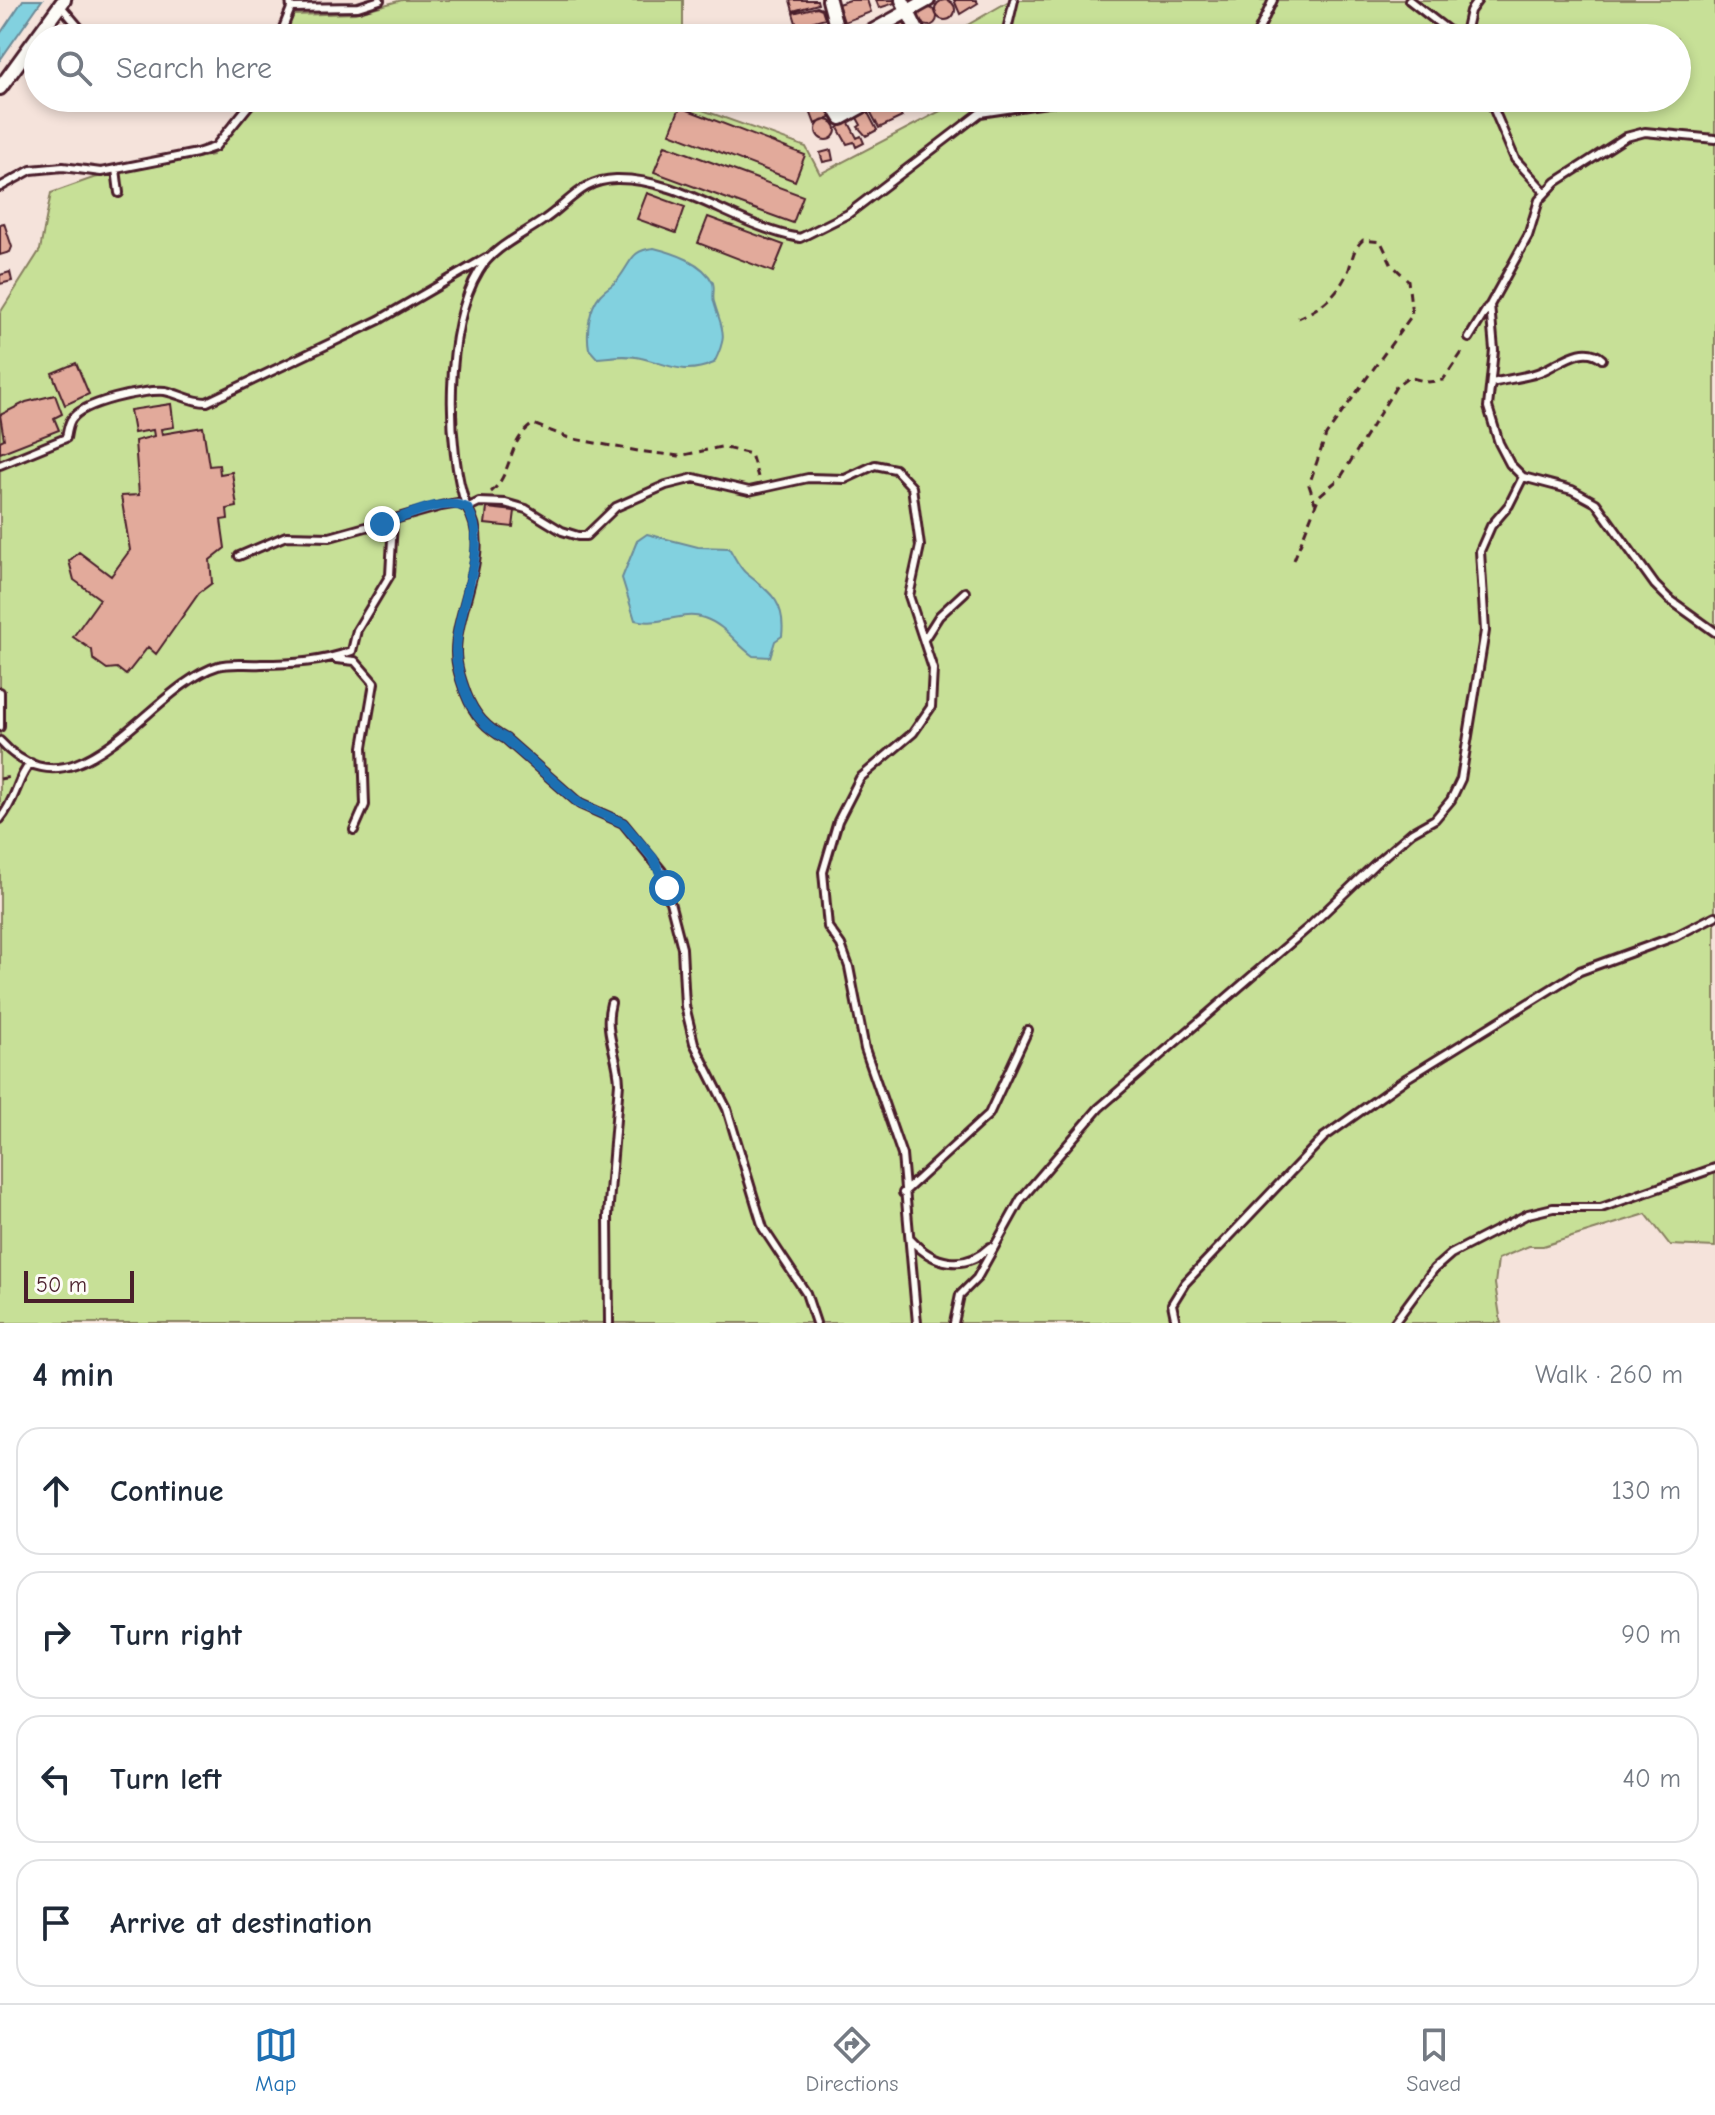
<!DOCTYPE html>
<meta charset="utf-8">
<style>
:root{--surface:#fff;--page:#f2f2f3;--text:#1f2937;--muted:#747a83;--line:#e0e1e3;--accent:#1f6fb2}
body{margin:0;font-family:"Comic Neue",sans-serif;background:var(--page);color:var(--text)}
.scale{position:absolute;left:24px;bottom:20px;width:110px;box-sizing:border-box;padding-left:8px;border:4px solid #4a1f2b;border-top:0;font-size:22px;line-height:28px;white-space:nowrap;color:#4a1f2b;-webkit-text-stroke:6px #fdfcf7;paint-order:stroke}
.stop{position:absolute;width:24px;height:24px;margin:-18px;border:6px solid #1f6fb2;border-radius:50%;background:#fff}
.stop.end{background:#1f6fb2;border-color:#fff;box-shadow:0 2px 8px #0008}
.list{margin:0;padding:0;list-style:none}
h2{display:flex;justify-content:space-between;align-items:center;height:104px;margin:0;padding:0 32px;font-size:34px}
h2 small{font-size:26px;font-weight:400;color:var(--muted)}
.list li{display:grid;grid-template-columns:52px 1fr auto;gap:24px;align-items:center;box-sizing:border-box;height:128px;margin:0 16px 16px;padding:0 16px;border:2px solid var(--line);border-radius:24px}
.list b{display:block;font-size:30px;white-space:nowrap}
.list em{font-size:26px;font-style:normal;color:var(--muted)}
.icon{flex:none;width:44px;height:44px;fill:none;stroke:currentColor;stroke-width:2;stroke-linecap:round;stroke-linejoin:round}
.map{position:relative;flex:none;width:1715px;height:1323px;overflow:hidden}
.search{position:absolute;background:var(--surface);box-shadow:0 4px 12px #0003;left:24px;right:24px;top:24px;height:88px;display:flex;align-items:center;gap:20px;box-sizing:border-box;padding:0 28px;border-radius:44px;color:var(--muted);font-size:30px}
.sheet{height:680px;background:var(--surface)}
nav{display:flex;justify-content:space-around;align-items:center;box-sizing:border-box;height:112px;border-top:2px solid var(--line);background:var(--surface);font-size:22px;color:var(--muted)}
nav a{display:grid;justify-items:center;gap:4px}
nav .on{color:var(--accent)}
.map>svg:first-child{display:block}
</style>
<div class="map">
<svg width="1715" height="1323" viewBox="0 0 1715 1323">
<rect width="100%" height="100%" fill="#f5e3db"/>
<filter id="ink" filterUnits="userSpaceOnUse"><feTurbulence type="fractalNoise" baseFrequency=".0125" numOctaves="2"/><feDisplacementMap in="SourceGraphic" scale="16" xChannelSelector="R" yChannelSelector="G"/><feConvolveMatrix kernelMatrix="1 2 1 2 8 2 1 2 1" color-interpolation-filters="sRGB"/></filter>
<g filter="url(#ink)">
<path fill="#c7e097" stroke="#888061" stroke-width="2" d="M402 0H683V38H284L293 15 355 13Z
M1011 0H1715V1247L1670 1245 1646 1214 1543 1246H1529L1498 1259 1495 1284 1501 1323H0V313L40 250 51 193 93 178 212 155 259 98H669L806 147 820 174 965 98H1677V38H945Z"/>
<path fill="#82d1df" stroke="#6c8a97" stroke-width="2" d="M23 0H42L0 60V34Z
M654 248C674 253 703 262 713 283 715 290 712 296 714 302 722 330 729 333 714 363 683 376 671 365 641 358 626 354 611 357 597 358L589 349C586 332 589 308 600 295 606 288 614 285 619 278 632 261 631 250 654 248Z
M647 534 698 547 729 548C734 556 740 569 747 574 770 592 786 602 782 636L775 641 770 657 753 656C736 644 725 625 704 618 682 610 659 627 635 620L622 578 637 541Z"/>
<path fill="#e2aa9b" stroke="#4a1f2b" stroke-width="2" d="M935 10a10 10 0 1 1 20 0a10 10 0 1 1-20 0Z
M790 0H817L818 4 793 11Z
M850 0H867L871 12 844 22 838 4Z
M876 0H897L898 2 879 8Z
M954 0H976L978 3 960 14Z
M817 7 822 9 825 18 797 26 793 13Z
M919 17a9 9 0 1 1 18 0a9 9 0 1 1-18 0Z
M902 21 914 38H886L882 32Z
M824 31 826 38H800V37Z
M822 98 831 118 815 124 809 108 813 99Z
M892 98 902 117 879 128 870 111Z
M898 98H929L904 112Z
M680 107 805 155 795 181 670 133Z
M867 111 877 130 866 136 858 127 861 125 856 116Z
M816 130a10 10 0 1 1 20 0a10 10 0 1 1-20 0Z
M848 121 857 138 861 136 864 143 856 147 854 142 847 144 838 128Z
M665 145 803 196 793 223 654 172Z
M831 150 833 160 823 162 820 153Z
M647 193 685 207 676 233 637 219Z
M708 217 784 245 773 272 698 243Z
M4 223 12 247 10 252 0 255V224Z
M10 272 12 281 0 284V275Z
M76 363 89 394 65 405 52 373Z
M55 395 62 414 54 418 59 430 0 453V441L4 439 0 415 26 402Z
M171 404 174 427 161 429 162 434 203 427 209 466 219 465 220 474 232 472 237 507 227 509 228 519 221 520 225 548 210 560 212 583 199 593 156 654 148 647 126 675 117 668 107 669 93 659 92 650 73 637 100 599 74 580 69 561 79 552 111 576 130 550 121 496 139 495 135 441 154 436 153 430 134 433 130 410Z
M487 508 515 511 513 527 485 524Z"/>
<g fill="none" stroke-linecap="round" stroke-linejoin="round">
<g stroke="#4a1f2b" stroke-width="12">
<path id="service" d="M1409 0 1458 38
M60 5 88 38
M291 8 358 7 380 0
M279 38 291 8 290 0
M1010 38 1007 30 1014 0
M1255 38 1273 0
M1464 38 1470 11 1478 0
M1489 98 1515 159 1544 191
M116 169 119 193
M0 187 31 170 63 167 101 172 197 153 215 147 255 98
M1469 338 1488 307
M1490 388 1492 383C1507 379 1522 378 1537 373 1557 367 1582 341 1602 359
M0 465 66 438C67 433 68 425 71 420 82 402 145 389 165 391 180 394 191 402 207 402L379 320 486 258
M1523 477 1572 490 1596 503 1655 585 1669 599 1715 632
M239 556 286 536 330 537 441 506 458 503 467 508C494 549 456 607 456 652 456 666 461 680 466 694 474 715 486 728 506 739L580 804 623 823 662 871 682 948 685 1006 694 1043 727 1109 763 1228 806 1293 816 1323
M925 638 939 616 965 592
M336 659 355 661 374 683 363 747 365 805 354 830
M0 692V727
M0 741C77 826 149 687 218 666 232 662 247 665 261 664 293 664 322 662 352 651L357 630 390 575 393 521
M0 819C17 799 17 777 31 763
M903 1193 989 1114 1028 1030
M911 1240C933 1264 964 1272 990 1247
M609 1323 608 1216 619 1083C618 1054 603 1032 611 1003
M917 1323 902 1155 865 1049 849 967 841 945 828 927 823 872 838 821 860 778 913 733 931 707 933 669 909 596 920 546 912 487 895 469 875 465 845 479 808 478 749 491 694 478 666 485 616 507 586 536H578L562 531 526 509 505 503 479 502 467 508C445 448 445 326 479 271 493 247 523 235 545 219 571 201 582 180 616 179 682 178 737 227 800 238L848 214 980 113 1082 98
M954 1323 960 1295 977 1278 1021 1199 1099 1108 1310 926 1375 864 1412 832 1435 819 1451 800 1461 779 1485 631 1480 551 1491 526 1509 505 1523 477 1510 464 1499 443 1488 407 1494 350 1490 305 1528 236 1539 200 1556 182 1626 137 1645 132 1715 139
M1176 1323 1172 1304 1185 1283 1324 1137 1407 1078 1580 971 1676 936 1715 916
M1394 1323 1434 1269 1451 1254 1528 1214 1553 1208H1601L1715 1168"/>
</g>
<g stroke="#4a1f2b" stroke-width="18">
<path id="minor" d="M829 0 839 38
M902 0 921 38
M860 38 928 0
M0 88 64 0
M829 98 841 118 877 98"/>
</g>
<path stroke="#4a1f2b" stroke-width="3" stroke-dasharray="8 6" stroke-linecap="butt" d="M1298 318C1321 309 1340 292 1349 269 1353 257 1353 249 1363 240L1381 242 1392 265 1408 280 1412 315 1326 435 1309 485 1315 503
M491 492C513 474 507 441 533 424L569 438 638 451 679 456 721 447 751 454 758 477
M1294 560 1319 496 1341 477 1397 385 1408 377 1428 382 1443 380 1465 348
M0 779 10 777"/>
<use href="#service" stroke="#fdfcf7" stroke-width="6"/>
<use href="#minor" stroke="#fdfcf7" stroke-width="12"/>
</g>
</g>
<g fill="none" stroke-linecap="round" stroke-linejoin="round" filter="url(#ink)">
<path stroke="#1f6fb2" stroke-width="10" d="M382 524C406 517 443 496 467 508 492 546 456 608 456 652 456 667 461 681 466 694 474 715 486 728 506 739L580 804 623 823 653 858 667 888"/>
</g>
</svg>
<div class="scale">50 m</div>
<div class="stop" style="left:667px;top:888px"></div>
<div class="stop end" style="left:382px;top:524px"></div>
<div class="search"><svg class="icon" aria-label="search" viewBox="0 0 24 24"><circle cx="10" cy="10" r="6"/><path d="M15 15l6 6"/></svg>Search here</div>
</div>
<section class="sheet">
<h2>4 min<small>Walk · 260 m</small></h2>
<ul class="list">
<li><svg class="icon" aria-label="ahead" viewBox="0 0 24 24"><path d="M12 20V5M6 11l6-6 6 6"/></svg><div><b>Continue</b></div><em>130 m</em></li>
<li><svg class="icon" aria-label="right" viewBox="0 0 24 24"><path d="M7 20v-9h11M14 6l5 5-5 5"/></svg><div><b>Turn right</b></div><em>90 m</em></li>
<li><svg class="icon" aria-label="left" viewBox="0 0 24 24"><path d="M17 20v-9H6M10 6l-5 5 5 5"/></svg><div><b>Turn left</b></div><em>40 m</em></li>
<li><svg class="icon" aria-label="arrive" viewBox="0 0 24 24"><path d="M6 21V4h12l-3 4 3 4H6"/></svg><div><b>Arrive at destination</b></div></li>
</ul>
</section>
<nav>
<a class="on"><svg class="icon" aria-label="map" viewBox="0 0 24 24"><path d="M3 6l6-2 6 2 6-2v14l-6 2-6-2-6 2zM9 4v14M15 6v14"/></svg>Map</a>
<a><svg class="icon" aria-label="directions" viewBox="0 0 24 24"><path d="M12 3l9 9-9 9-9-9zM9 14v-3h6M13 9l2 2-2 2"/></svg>Directions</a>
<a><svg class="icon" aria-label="saved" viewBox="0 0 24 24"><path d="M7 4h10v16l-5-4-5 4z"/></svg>Saved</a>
</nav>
